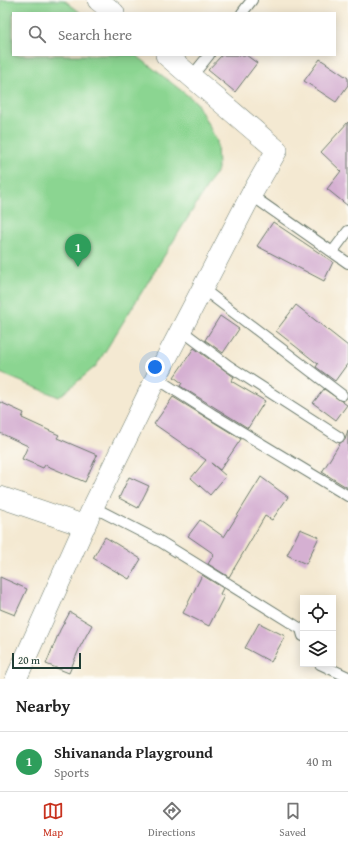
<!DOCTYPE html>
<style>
:root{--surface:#fff;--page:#f2f2f2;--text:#222;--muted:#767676;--line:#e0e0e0;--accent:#c8321e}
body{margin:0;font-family:"Gentium Book Plus",serif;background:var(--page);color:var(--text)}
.controls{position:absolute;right:12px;bottom:12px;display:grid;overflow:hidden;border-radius:0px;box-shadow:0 2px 10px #0003}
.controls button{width:36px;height:36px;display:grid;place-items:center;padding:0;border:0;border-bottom:1px solid var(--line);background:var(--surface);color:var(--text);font:20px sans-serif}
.scale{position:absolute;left:12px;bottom:10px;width:69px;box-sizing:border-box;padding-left:4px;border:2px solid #1f3d34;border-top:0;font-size:11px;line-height:14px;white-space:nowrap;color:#1f3d34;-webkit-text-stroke:3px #fdfcf7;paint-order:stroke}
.you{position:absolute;left:155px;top:367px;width:14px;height:14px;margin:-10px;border:3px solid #fff;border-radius:50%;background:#1a73e8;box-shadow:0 0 0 6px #1a73e833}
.badge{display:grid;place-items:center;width:26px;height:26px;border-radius:50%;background:var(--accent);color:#fff;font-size:13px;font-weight:700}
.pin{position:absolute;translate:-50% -33px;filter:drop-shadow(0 1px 2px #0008)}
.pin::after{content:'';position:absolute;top:21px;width:14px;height:12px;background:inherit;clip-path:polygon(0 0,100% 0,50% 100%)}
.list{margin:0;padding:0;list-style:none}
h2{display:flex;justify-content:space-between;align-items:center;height:52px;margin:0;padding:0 16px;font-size:17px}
h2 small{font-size:13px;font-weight:400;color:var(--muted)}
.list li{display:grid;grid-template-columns:26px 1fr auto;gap:12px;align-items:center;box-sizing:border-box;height:60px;padding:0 16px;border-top:1px solid var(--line)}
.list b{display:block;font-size:15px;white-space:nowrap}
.list p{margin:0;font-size:13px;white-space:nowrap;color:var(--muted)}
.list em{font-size:13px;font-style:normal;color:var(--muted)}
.icon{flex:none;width:22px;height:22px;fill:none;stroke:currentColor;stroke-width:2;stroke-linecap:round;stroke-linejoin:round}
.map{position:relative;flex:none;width:348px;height:679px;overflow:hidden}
.search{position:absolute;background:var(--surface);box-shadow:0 2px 10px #0003;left:12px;right:12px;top:12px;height:44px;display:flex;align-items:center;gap:10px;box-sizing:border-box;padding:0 14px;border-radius:0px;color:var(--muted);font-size:15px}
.sheet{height:112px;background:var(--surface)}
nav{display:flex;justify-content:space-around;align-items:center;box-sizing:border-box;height:56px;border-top:1px solid var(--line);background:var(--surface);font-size:11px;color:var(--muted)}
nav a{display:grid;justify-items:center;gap:2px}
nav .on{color:var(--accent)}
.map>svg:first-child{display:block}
</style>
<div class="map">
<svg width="348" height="679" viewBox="0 0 348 679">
<rect width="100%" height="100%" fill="#fdfcf7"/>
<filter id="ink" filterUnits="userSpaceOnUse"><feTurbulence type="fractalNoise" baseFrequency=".025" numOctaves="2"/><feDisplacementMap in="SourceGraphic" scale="8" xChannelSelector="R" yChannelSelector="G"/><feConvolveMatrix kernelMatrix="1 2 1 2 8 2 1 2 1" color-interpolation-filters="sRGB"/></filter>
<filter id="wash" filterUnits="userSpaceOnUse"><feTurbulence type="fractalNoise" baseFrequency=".012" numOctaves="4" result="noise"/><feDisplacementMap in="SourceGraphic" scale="16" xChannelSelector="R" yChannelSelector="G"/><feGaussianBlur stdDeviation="0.9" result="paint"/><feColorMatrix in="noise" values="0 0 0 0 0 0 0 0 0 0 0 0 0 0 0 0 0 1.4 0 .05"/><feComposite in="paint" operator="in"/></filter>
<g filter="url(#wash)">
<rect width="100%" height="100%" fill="#f4e9d2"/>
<path fill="#8bd591" stroke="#558962" d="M0 0H64L81 13H13V55H136L196 102 217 141 218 169 96 366 59 397 0 373Z"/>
<g id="blocks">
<path fill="#d5b0d2" d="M222 55H246L257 63 235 92 208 70Z
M320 59 348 78V85L336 102 304 81Z
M348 122V206L327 189 341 171 321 152Z
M273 222 333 262 324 281 257 246Z
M296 305 348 346V363L335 381 316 367 318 364 276 331Z
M220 316 239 329 223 353 205 340Z
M194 348 234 377 231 381 265 401 248 428 180 386 182 383 174 377Z
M324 389 347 405 336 420 313 403Z
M173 397 241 439 220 470 211 463 226 476 210 495 191 478 206 460 154 424Z
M0 402 24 413 22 418 59 435 57 438 97 455 85 482 45 465 43 468 22 459 28 446 0 433Z
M348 430V488L322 472 340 443 345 440Z
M129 477 149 486 138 508 119 498Z
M261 477 288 497 272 520 265 516 229 577 208 564 214 554 188 536 200 520 224 537Z
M300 529 319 537 306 564 287 555Z
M105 537 141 559 129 579 93 558Z
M202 575 223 588 220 594 224 596 209 626 183 613Z
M0 577 27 589 15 615 0 609Z
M70 612 92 625 80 647 69 673 46 664 60 630Z
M259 623 285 636 271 662 245 648Z"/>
</g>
</g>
<g filter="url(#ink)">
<use href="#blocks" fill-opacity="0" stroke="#6a796b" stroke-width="1"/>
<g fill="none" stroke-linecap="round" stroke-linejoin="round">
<g stroke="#6a796b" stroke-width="12">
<path id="service" d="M242 13 252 0
M192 76 209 55
M251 195 348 263
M333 251 348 231
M203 289 342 395
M181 330 229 366 339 437
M156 378 212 414 348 496
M93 507 161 542 301 629 303 636
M320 664 348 677"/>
</g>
<g stroke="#6a796b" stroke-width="22">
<path id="minor" d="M98 0 114 13
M0 497 85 526
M16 679 93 507 156 378 251 195 277 150 166 55"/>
</g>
<use href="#service" stroke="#fff" stroke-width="10"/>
<use href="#minor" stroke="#fff" stroke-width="21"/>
</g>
</g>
</svg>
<div class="controls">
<button><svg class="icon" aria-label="locate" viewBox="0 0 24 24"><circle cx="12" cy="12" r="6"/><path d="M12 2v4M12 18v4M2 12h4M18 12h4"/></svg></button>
<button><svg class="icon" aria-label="layers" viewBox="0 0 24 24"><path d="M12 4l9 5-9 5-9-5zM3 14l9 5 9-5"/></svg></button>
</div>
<div class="scale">20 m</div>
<div class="you"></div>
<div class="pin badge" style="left:78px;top:267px;background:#2e9e5b">1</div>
<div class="search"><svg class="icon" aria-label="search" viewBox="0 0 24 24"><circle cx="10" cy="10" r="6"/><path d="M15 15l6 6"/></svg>Search here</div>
</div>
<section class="sheet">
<h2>Nearby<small></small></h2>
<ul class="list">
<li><span class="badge" style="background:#2e9e5b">1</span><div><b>Shivananda Playground</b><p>Sports</p></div><em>40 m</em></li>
</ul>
</section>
<nav>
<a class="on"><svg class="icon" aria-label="map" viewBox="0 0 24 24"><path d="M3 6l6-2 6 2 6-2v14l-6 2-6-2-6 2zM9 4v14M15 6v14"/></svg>Map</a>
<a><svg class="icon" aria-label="directions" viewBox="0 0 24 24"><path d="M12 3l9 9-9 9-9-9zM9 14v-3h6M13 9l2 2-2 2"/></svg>Directions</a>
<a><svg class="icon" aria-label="saved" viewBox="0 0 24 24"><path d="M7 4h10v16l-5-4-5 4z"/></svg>Saved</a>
</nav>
